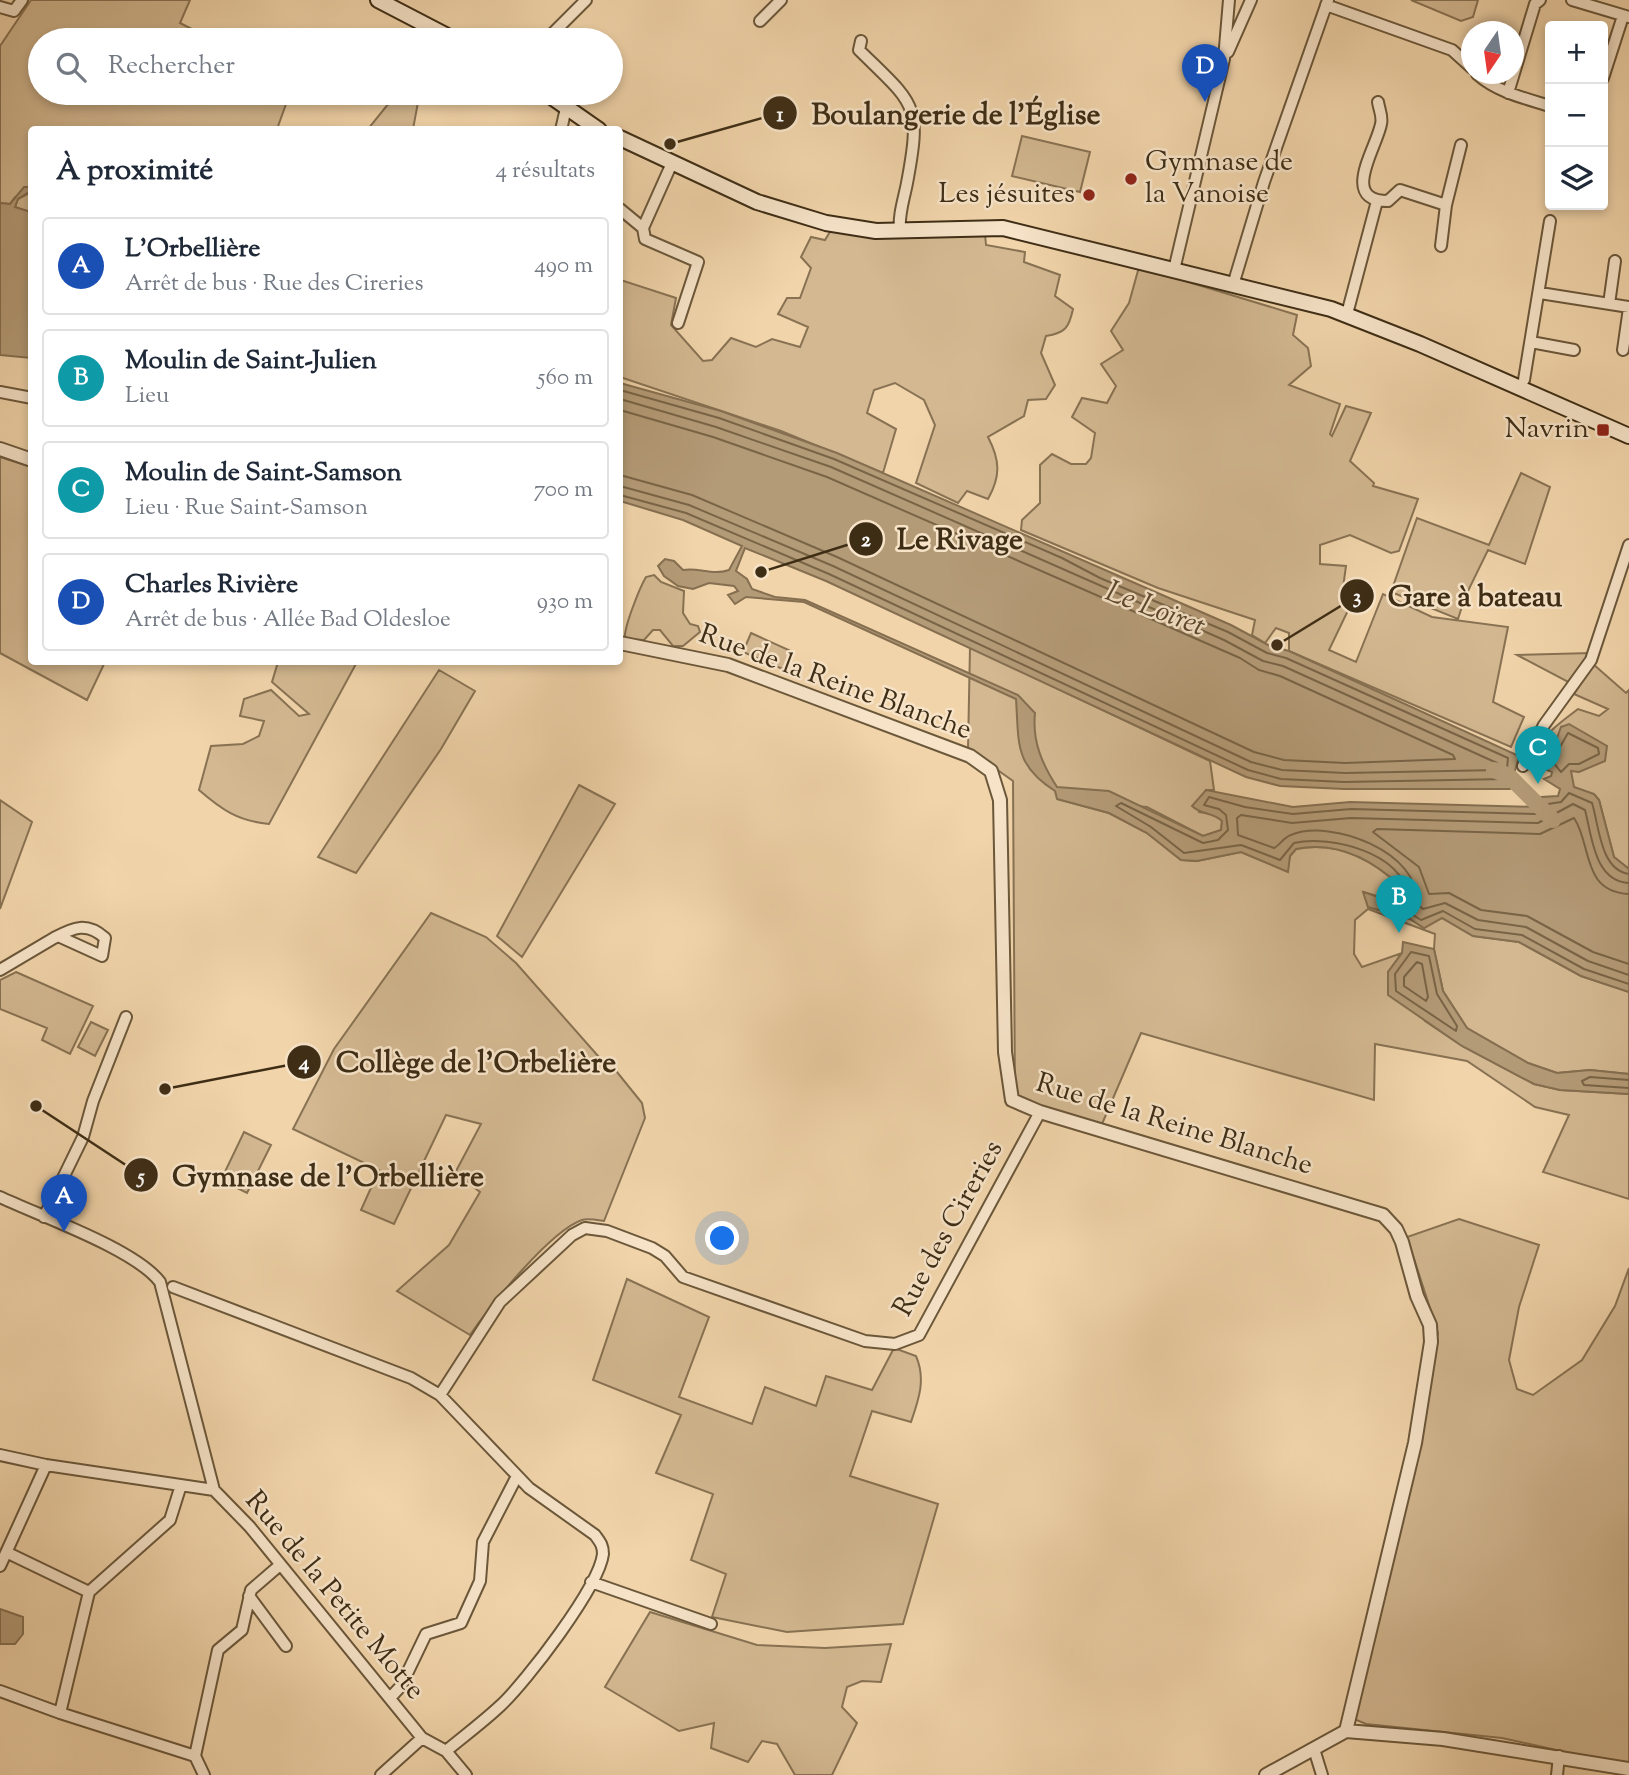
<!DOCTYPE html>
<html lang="fr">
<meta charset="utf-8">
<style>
:root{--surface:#fff;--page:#f2f2f3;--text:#1f2937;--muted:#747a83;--line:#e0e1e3;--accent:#8f2418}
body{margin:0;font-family:"Sorts Mill Goudy",serif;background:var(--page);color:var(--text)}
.controls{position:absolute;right:21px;top:21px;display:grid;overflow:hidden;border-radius:7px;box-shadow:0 4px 10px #0003}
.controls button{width:63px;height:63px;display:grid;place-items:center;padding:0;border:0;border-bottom:2px solid var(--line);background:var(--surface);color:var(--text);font:35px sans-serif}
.compass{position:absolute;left:1461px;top:21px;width:63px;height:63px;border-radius:50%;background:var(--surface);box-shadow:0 4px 10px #0003;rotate:193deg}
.you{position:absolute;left:723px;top:1239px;width:24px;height:24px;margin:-18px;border:5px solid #fff;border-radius:50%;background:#1a73e8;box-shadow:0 0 0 10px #1a73e833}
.badge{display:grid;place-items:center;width:46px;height:46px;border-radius:50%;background:var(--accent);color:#fff;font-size:23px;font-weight:700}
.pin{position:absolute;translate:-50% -58px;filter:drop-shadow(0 2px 4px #0008)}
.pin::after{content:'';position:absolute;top:37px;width:24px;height:21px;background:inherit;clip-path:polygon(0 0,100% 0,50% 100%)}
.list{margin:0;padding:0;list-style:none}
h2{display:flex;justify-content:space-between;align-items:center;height:91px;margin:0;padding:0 28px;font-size:30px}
h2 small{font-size:23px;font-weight:400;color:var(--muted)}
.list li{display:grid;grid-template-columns:46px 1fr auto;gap:21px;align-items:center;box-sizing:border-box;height:98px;margin:0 14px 14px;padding:0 14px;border:2px solid var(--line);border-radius:7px}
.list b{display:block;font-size:26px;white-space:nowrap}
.list p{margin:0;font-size:23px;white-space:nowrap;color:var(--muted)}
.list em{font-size:23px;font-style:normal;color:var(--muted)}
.icon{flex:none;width:38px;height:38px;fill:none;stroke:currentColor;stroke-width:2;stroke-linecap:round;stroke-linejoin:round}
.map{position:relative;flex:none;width:1629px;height:1775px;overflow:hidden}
.search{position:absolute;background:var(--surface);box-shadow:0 4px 10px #0003;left:28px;top:28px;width:595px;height:77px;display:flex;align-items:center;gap:18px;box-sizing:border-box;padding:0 24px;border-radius:38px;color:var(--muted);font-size:26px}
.panel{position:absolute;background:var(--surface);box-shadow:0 4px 10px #0003;left:28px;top:126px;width:595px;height:539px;border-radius:7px}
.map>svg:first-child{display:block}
</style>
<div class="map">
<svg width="1629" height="1775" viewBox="0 0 1629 1775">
<rect width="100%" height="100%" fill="#f1d4aa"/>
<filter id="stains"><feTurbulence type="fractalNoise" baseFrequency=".00286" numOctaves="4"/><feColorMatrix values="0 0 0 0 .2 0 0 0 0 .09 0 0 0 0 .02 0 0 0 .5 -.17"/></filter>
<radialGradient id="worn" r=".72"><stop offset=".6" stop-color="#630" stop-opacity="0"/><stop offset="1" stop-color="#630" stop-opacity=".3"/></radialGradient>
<path fill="#d3b891" stroke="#887253" stroke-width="2" d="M31 0H190L180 23 213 40H40V93H290L277 129 32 130 31 213 15 207 18 199 29 193 15 197 10 204 0 203V46Z
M1411 0H1478L1473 17 1461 21Z
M397 93H412L419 97 413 129H368Z
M1022 136 1090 152 1080 192 1012 176Z
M831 230 881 236 985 234 986 245 1025 252 1024 262 1060 275 1055 296 1073 309C1069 328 1065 333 1046 336L1041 353 1055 385 1046 399 1028 400 1024 416 988 437C1000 460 1001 476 988 499L967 491 958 503 916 483 935 425 924 400 895 383 874 390 867 413 896 429 883 473 781 431 620 377 621 280 676 298 671 325 703 361 712 360 731 338 756 347 772 339 800 347 808 327 778 314 787 298H800L811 268 801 257 811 237 825 240Z
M1139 267 1297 315 1293 335 1308 348 1311 366 1289 385 1340 404 1330 434 1332 436 1346 406 1371 413 1350 461 1374 483 1373 486 1418 499 1399 551 1391 553 1350 535 1320 545V564L1346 566 1342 595 1352 602 1329 650 1356 662 1383 594 1432 617 1508 627 1493 702 1524 717 1511 747 1289 651V633L1276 628 1265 643 1252 635 1255 620 1158 588 1021 530 1022 520 1040 503V465L1052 454 1071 464H1086L1091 458 1095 433 1072 417 1082 398 1107 403 1116 386 1101 364 1123 350 1111 331 1129 303Z
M0 457 31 467 32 662H105L87 700 0 653Z
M1521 473 1550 487 1525 564 1488 550 1465 597 1458 619 1391 592 1417 518 1489 545Z
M654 575 661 582 684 591 683 613 690 624 698 626 700 632 683 646H673L660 630H653L644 640 625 639C623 629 640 587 646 577Z
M751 633 793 652 785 670 743 652Z
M970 647 1210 761 1214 790H1206L1199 812 1217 815 1222 821 1221 830 1203 836 1147 807 1057 799 1109 813 1147 833 1181 860 1197 861 1241 852 1287 871 1290 856 1296 849C1336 841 1370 858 1399 885L1402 896 1395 902 1364 892 1368 907 1410 919 1424 928 1442 918 1473 936 1519 942 1581 976 1629 992V1074L1590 1070 1557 1073 1528 1063 1467 1028 1443 991 1434 949 1435 934 1368 909 1355 920 1354 954 1362 967 1402 953 1388 972 1425 1021 1462 1046 1534 1084 1560 1090 1629 1094V1199L1543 1172 1569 1115 1535 1107 1467 1061 1375 1044 1374 1100 1141 1033 1102 1124 1015 1099 1013 781 968 749Z
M1591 653 1572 684 1517 655Z
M278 662H357L269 824C238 821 222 810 199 790L211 746 243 744 259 736 264 721 240 716 244 699 271 690 299 716 309 714 272 682Z
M1593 664 1626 693 1629 690V869L1614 857 1599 800 1594 794 1573 787 1561 728 1552 752 1532 764C1539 736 1556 726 1578 709L1599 716 1608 709 1574 694Z
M439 670 475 691 441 749 356 873 318 857Z
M579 785 615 804 522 957 497 936Z
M0 800 32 822 0 909Z
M431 913 486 937 516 963 598 1056 617 1072 642 1103 645 1118 604 1221C597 1220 588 1218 582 1220 550 1231 490 1306 470 1335L397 1291 449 1245 480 1192 455 1173 481 1124 446 1115 394 1224 361 1210 379 1170 293 1129 334 1049Z
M16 972 93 1006 70 1054 42 1040 47 1028 0 1009V980Z
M91 1022 108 1030 95 1056 78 1047Z
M244 1132 271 1145 247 1193 221 1180Z
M1459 1219 1539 1245 1519 1307 1509 1360 1517 1389 1533 1395 1582 1360 1615 1306 1629 1268V1766L1502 1738 1366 1724 1354 1719 1438 1333 1407 1237Z
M627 1279 709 1317 679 1397 752 1424 765 1387 816 1406 826 1376 872 1390 894 1348 916 1356C926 1379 919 1399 911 1422L872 1411 850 1476 938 1504 903 1624 787 1632 712 1617 726 1574 691 1560 713 1494 656 1473 681 1415 593 1380Z
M650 1612 757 1645 825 1648 891 1644 881 1682 862 1681 847 1687 842 1707 857 1723 832 1775H795L777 1744 762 1741 748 1762 711 1748 714 1723 679 1731 605 1687Z"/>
<path fill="#b49b77" stroke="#856f50" stroke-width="2" d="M24 187H31L29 192 18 199 15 207 31 212V358L0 355V203L10 204Z
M620 383 721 411 837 453 1231 625 1270 646 1289 651 1519 756 1510 789H1344L1280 786 1246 777 826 581 745 548 736 571 747 579 752 589 775 597 805 600 1018 695 1035 713C1032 741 1042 764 1057 787L1109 791 1203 836 1221 830 1222 821C1213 812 1201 815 1192 806L1206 790 1293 807 1350 802 1539 807 1541 797 1558 796 1560 789 1544 779 1551 776 1552 772 1532 764 1552 752 1561 727 1569 724 1607 746 1605 761 1579 772 1571 771 1574 787 1594 794 1599 800 1614 857 1629 869V992L1581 976 1519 942 1473 936 1442 918 1424 928 1410 919 1368 907 1363 892 1395 902 1401 896 1399 885C1370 858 1336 841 1296 849L1290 856 1288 872 1241 852 1197 861 1181 860 1147 833 1109 813 1057 799 1055 791C1014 765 1019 743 1016 699L804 602 746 597 735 604 728 595 738 591 734 586 709 583 693 589 678 586 664 576 658 566 665 559 674 561 683 570C699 567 712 576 729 570L742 546 683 520 620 501Z
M1403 942 1434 949 1443 991 1467 1028 1528 1063 1557 1073 1590 1070 1629 1074V1094L1560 1090 1534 1084 1462 1046 1388 995V972L1402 953Z
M0 1609 23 1617V1634L15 1644H0Z"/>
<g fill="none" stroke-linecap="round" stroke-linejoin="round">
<path stroke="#796446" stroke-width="2" d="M620 390 719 418 834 459 1062 558 1100 578 1228 632 1267 653 1286 658 1508 758 1506 779 1344 782 1281 779 1248 770 829 574 686 513 620 495
M620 399 716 427 831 467 1224 640 1263 661 1283 666 1497 763 1499 770 1345 773 1282 770 1251 762 833 566 689 505 620 486
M620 410 713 437 827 477 1240 658 1259 670 1280 676 1453 755 1455 759 1345 763 1284 760 1254 752 837 557 692 495 620 475
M1568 733 1598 748 1599 754 1579 764H1569L1561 772 1552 761Z
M1629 874C1600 870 1599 825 1592 803L1569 793 1561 802 1548 804 1544 812 1538 814 1351 809 1293 814 1245 807 1209 797 1204 805 1219 809 1226 815 1228 830 1218 840 1203 843 1121 803 1116 806 1151 827 1184 853 1241 845 1280 860 1294 843C1331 835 1403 853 1408 896L1402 908 1421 920 1443 911 1475 929 1522 935 1584 969 1629 984
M1629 883C1594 881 1592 836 1585 810L1573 804 1538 823 1351 818 1292 823 1241 815 1237 818 1238 835 1274 848C1280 845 1284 837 1291 835 1331 818 1422 853 1416 903L1423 909 1445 903 1478 920 1526 927 1588 961 1629 975
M1629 894C1581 892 1592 844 1574 818L1540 834 1377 829 1373 832 1419 867 1429 894 1449 893 1481 910 1527 916 1593 952 1629 964
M1411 952 1429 956 1437 994 1457 1026 1456 1031 1396 991 1395 974Z
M1417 962 1422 964 1428 997 1426 1001 1404 986V977Z
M1629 1080 1590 1077 1582 1081 1584 1085 1629 1088"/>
<path stroke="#b49b77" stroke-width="16" d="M1494 770 1509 776 1553 820"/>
<g stroke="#6b573a" stroke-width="14">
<path id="minor" d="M1572 0 1629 17
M1326 5 1452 50 1472 68
M0 7 14 11 22 0
M760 21 781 0
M546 40 586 0
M861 41 859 50C915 105 922 103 907 183 904 199 898 215 900 232
M1228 52 1251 0
M1477 74C1497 92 1524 98 1550 106
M1603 78 1623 16
M1508 93 1535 4 1540 0
M1378 102C1379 109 1383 117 1381 124 1377 147 1339 201 1388 201L1400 190 1446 205
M561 130 566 108
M620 209 643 228 645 239 698 262 678 323
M643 228 672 163
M1441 246 1446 205 1461 145
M1174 270 1224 59 1229 0
M1233 285 1264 182 1328 0
M1540 293 1629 307
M1609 304 1615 261
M1347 314 1377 201
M1531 342 1574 350
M1623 350 1629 308
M1524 380 1550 221
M0 392 32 398
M1523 766 1544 725 1591 660 1629 545
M0 970 54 938C74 927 87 922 105 938L102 956 58 936
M0 1197C40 1216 135 1249 160 1282L214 1490
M44 1217 83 1137 93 1101 126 1017
M173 1287 411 1378 440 1395 529 1488 595 1535C600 1542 603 1545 603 1554 599 1587 526 1682 500 1706 483 1722 464 1736 446 1751
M440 1395 500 1302 572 1235 585 1228 607 1231 652 1248 665 1256 683 1277 865 1341 895 1344 919 1335 1040 1112
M0 1455 46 1465 214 1490 250 1527 422 1738 446 1751 466 1775
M8 1553 89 1592
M0 1566 46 1465
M591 1582 711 1624
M249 1596 286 1646
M0 1691 60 1713 89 1592 170 1520 181 1485
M390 1698 401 1686 426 1634 461 1623 480 1581 483 1542 517 1476
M60 1713 195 1756 204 1775
M1314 1749 1322 1775
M195 1756 218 1650 242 1630 251 1590 280 1565
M381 1775 422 1738
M1557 1775 1559 1756"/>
</g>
<g stroke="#6b573a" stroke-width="16">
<path id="tertiary" d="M0 449 32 460
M620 643 728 665 970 756 991 771 1000 800 1005 1052 1012 1100 1040 1112 1383 1215 1396 1229 1402 1242 1417 1296 1430 1325 1431 1342 1415 1443 1346 1731
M1266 1775 1346 1731 1443 1739 1629 1769"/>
</g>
<g stroke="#3e2d15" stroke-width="18">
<path id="secondary" d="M378 0 455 40
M546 93 599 130
M620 138 757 202 826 223 876 231 1003 228 1331 309 1420 344 1629 436"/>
</g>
<use href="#minor" stroke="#f6e3c8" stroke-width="10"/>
<use href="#tertiary" stroke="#f6e3c8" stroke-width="12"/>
<use href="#secondary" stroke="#f6e3c8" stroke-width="14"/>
</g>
<g fill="#8f2418" stroke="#f6e3c8" stroke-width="2.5">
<circle cx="1131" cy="179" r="7"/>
<circle cx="1089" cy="195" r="7"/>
<rect x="1596" y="423" width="14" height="14" rx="3.5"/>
</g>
<g text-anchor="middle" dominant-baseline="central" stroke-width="5" stroke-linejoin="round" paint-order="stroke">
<g font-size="28" fill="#3e2d15" stroke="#f6e3c8" text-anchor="end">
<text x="1145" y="163" text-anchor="start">Gymnase de<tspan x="1145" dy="32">la Vanoise</tspan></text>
<text x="1075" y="195">Les jésuites</text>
<text x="1589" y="430">Navrin</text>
</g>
<g font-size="28" fill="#3e2d15" stroke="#f6e3c8">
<text transform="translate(835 683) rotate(20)">Rue de la Reine Blanche</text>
<text transform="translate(1174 1125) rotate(17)">Rue de la Reine Blanche</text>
<text transform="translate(949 1229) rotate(-61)">Rue des Cireries</text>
<text transform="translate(334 1596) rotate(50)">Rue de la Petite Motte</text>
</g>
<g font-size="30" font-style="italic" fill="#5c482e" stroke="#f6e3c8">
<text transform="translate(1155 610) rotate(21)">Le Loiret</text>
</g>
</g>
<path fill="none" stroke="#3e2d15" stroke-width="2.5" d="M670 144L780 113M761 572L866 539M1277 645L1357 596M165 1089L304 1062M36 1106L141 1175"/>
<g fill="#3e2d15" stroke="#f6e3c8" stroke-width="2.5">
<circle cx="670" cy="144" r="7"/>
<circle cx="761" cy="572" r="7"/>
<circle cx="1277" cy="645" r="7"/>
<circle cx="165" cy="1089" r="7"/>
<circle cx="36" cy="1106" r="7"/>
<circle cx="780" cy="113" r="18"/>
<circle cx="866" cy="539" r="18"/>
<circle cx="1357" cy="596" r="18"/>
<circle cx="304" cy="1062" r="18"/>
<circle cx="141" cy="1175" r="18"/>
</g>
<g font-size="21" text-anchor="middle" font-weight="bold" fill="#fff">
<text x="780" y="121">1</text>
<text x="866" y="546">2</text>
<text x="1357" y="603">3</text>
<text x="304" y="1069">4</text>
<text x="141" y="1183">5</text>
</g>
<g font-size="30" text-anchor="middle" font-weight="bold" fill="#3e2d15" stroke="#f6e3c8" stroke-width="5" stroke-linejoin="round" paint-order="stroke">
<text x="956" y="124">Boulangerie de l'Église</text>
<text x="960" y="549">Le Rivage</text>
<text x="1475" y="606">Gare à bateau</text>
<text x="476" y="1072">Collège de l'Orbelière</text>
<text x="328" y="1186">Gymnase de l'Orbellière</text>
</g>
<rect width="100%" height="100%" filter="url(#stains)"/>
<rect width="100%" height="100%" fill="url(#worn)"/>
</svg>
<div class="controls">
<button>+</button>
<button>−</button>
<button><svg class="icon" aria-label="layers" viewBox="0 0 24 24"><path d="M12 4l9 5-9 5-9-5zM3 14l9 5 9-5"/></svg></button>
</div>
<svg class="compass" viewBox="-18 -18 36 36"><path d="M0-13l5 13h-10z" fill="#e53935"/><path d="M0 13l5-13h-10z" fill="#747a83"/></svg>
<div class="you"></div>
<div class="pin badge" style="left:64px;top:1232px;background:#1a4fb4">A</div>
<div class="pin badge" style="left:1399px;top:933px;background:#0f9aa8">B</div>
<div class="pin badge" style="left:1538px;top:784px;background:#0f9aa8">C</div>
<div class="pin badge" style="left:1205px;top:102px;background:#1a4fb4">D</div>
<div class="search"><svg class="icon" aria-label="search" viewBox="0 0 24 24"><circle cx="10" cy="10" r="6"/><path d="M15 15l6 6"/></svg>Rechercher</div>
<section class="panel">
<h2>À proximité<small>4 résultats</small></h2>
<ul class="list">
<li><span class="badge" style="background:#1a4fb4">A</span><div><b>L'Orbellière</b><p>Arrêt de bus · Rue des Cireries</p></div><em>490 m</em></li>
<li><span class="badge" style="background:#0f9aa8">B</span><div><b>Moulin de Saint-Julien</b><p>Lieu</p></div><em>560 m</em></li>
<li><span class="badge" style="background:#0f9aa8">C</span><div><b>Moulin de Saint-Samson</b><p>Lieu · Rue Saint-Samson</p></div><em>700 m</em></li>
<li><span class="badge" style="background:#1a4fb4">D</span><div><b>Charles Rivière</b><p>Arrêt de bus · Allée Bad Oldesloe</p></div><em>930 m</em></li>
</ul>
</section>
</div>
